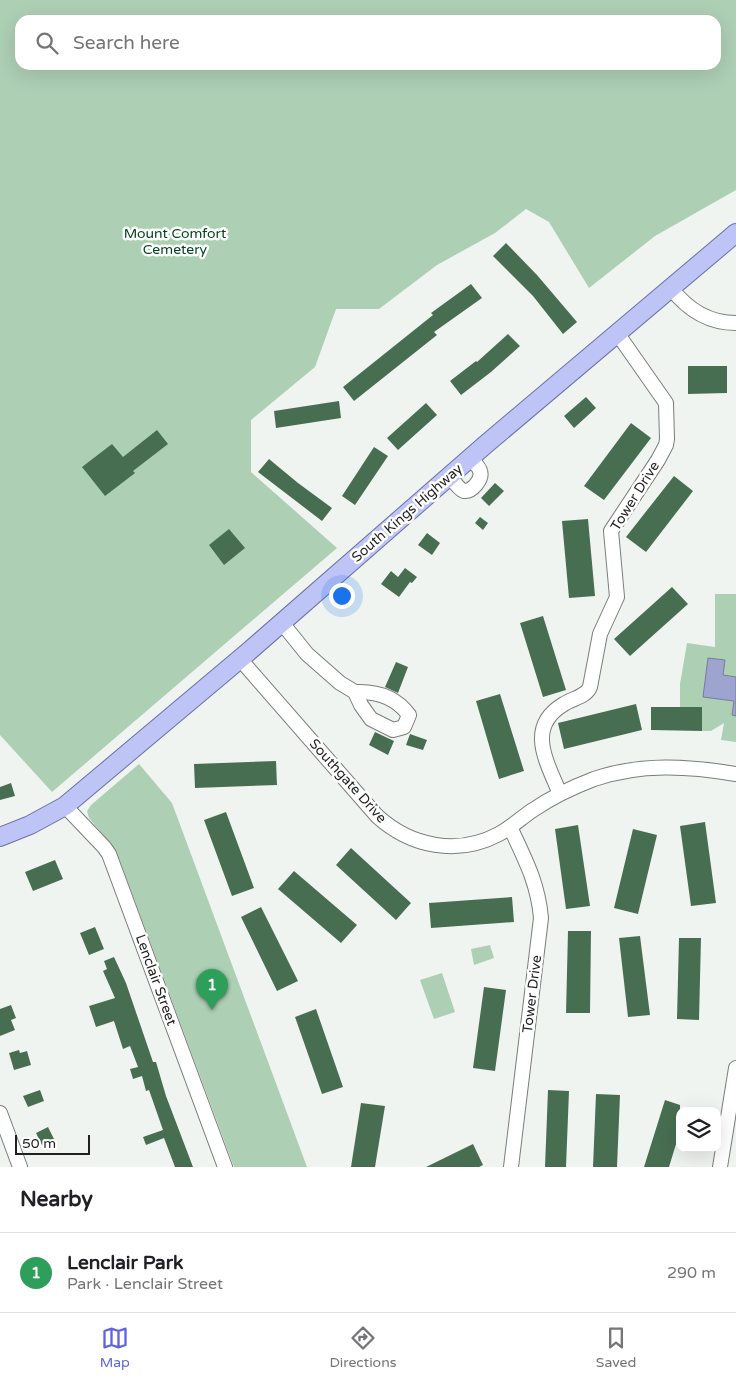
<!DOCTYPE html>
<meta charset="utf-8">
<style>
:root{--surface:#fff;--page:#f2f2f2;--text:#202124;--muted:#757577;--line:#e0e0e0;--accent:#6064dd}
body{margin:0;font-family:"Varela Round",sans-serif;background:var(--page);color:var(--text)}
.controls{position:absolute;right:15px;bottom:15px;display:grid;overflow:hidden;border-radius:10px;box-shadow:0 5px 20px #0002}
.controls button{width:45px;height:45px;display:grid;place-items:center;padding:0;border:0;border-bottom:1px solid var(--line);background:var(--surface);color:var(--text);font:25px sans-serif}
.scale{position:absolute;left:15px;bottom:12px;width:75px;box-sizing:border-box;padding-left:5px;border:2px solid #1f201f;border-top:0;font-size:14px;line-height:18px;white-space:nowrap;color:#1f201f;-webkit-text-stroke:4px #fff;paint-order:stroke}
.you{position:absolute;left:341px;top:595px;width:18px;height:18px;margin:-12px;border:4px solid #fff;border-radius:50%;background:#1a73e8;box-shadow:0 0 0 8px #1a73e833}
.badge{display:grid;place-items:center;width:32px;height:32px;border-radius:50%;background:var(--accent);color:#fff;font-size:16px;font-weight:700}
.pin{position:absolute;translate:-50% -41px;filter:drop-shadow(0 1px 2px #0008)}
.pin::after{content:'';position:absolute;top:26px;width:18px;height:15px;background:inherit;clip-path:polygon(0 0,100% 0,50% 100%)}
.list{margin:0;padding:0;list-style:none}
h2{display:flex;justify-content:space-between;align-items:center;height:65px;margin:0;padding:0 20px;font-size:21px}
h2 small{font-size:16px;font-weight:400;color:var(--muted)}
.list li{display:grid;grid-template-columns:32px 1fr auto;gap:15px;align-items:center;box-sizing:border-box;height:80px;padding:0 20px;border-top:1px solid var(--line)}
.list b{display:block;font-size:19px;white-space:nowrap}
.list p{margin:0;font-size:16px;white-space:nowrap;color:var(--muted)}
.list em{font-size:16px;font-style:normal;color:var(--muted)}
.icon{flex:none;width:28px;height:28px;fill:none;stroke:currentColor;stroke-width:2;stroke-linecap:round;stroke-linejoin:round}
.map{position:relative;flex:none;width:736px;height:1167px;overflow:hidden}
.search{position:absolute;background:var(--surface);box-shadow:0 5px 20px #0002;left:15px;right:15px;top:15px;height:55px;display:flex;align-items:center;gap:12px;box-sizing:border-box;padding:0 18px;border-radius:15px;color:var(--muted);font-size:19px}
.sheet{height:145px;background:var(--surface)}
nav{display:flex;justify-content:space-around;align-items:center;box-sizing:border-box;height:70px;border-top:1px solid var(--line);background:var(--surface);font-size:14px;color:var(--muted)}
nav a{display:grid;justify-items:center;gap:2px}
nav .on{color:var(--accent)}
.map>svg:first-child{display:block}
</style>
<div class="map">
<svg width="736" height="1167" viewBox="0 0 736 1167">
<rect width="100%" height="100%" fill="#f0f4f1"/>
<path fill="#adcfb4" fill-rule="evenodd" d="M0 0H736V190L655 236 589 288 549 222 526 209 495 233 437 265 379 309H336L315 367 251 420V472L337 548 52 792 0 735ZM20 20H716V65H20Z
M715 594H736V742L721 740 724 723 711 731H702V708L680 707V684L687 643 715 647Z
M139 764 172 803 307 1167H234L120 861 112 846 89 818 87 811 91 805Z
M490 945 494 958 474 965 471 949Z
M442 973 455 1012 434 1019 420 980Z"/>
<path fill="#9da4cf" stroke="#777c9a" d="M708 658 725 660 723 675 736 677V716L732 715 734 701 703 697Z"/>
<path fill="#486e51" d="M506 243 537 275 577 322 563 334 533 296 493 256Z
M471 284 482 298 434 332 437 335 354 401 343 387 433 315 431 313Z
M508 334 520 346 491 372 461 395 450 381 476 361 477 362Z
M688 366H727V393L688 394Z
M586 397 596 408 574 428 564 416Z
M339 401 341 418 276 428 274 411Z
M426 403 437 415 398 450 387 438Z
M631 423 651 438 604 500 584 486Z
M157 430 168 444 133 471 135 473 105 496 82 467 112 444 123 457Z
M374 447 388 456 355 505 342 496Z
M269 459 298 483 332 508 322 521 258 472Z
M674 476 693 491 646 552 626 537Z
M495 483 504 491 489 506 481 498Z
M480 517 488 523 483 530 475 523Z
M588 519 595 596 569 598 562 521Z
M229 529 245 548 224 565 209 545Z
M427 533 440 543 432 555 418 545Z
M405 568 417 577 412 583 410 582 399 597 381 584 391 571 398 577Z
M672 587 688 604 630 656 614 639Z
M543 616 566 690 543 697 520 623Z
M396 662 408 667 398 693 385 687Z
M500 694 524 771 499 779 476 701Z
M636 704 642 730 564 749 558 723Z
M651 707H702V731L651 730Z
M375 732 394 741 388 755 369 745Z
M410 734 427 740 423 750 406 745Z
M276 761 277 785 195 788 194 764Z
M11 783 15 796 0 800V787Z
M226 812 254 888 232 896 204 820Z
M705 822 716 903 691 906 680 826Z
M578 825 590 906 566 909 555 829Z
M633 829 657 835 638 914 614 908Z
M351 848 411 903 396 920 336 865Z
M55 860 63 879 33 891 25 872Z
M294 871 357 925 341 943 278 889Z
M512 897 514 922 431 928 429 903Z
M261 907 298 981 277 991 241 917Z
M95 927 104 949 89 955 80 933Z
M568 931H591L590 1013H566Z
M640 936 650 1015 628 1017 619 938Z
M679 938H701L699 1020 677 1019Z
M114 957 126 983 153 1062H156L166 1096 193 1167H175L164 1138 146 1145 143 1137 163 1130 149 1090 146 1091 142 1076 133 1079 130 1069 138 1067 130 1046 123 1049 114 1021 96 1027 89 1006 115 998 103 971 107 969 104 961Z
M484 987 506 990 495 1071 473 1068Z
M11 1005 16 1018 11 1020 15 1030 0 1036V1009Z
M316 1009 343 1087 322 1094 295 1017Z
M19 1050 20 1053 27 1051 31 1065 14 1070 9 1053Z
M40 1090 44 1101 28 1107 23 1096Z
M548 1090 569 1091 566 1167H545Z
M596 1094 620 1095 617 1167H593Z
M665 1100 680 1105V1131L669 1167H644Z
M361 1103 385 1106 375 1167H351Z
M48 1127 54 1139 42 1145 36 1133Z
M473 1144 483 1165 479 1167H426Z"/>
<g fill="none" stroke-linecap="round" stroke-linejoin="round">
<g stroke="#7a7e7b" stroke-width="16">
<path id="minor" d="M671 288C687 309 709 323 736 323
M450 476C453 480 458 489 464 491 472 492 483 479 480 471 479 466 473 462 470 458
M282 623 307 654 340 683 355 692 361 705 371 719 393 730 404 727 409 715C396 697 377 691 355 692
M240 659 377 816C411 847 458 856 499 834 512 827 522 817 533 810 552 797 573 787 594 779 641 763 688 766 736 774
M560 794C547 762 525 727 564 704 573 698 586 697 590 687L600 634 617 597 611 531 658 460 666 445 667 439 666 403 617 333
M65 806 104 847 109 854 225 1167
M510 827C525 859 538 883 541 918L511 1167
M0 1113 20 1167
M720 1167 736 1068"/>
</g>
<g stroke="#6a71a6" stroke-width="20">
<path id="major" d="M0 837 30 825 65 806 247 653 485 445 736 233"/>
</g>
<use href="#minor" stroke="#fff" stroke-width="14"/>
<use href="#major" stroke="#bec4f5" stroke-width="18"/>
</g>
<g text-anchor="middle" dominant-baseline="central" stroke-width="5" stroke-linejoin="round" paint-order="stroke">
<g font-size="14" fill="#01461d" stroke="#fff">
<text x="175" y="233">Mount Comfort<tspan x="175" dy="16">Cemetery</tspan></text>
</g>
<g font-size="14" fill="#1f201f" stroke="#fff">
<text transform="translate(635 496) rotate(-58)">Tower Drive</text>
<text transform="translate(407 513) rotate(-41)">South Kings Highway</text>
<text transform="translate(348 781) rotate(48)">Southgate Drive</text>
<text transform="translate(156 980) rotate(70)">Lenclair Street</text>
<text transform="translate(532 994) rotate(-83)">Tower Drive</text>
</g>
</g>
</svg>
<div class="controls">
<button><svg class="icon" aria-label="layers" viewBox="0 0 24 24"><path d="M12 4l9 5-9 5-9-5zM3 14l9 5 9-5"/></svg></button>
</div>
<div class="scale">50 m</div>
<div class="you"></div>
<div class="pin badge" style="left:212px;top:1010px;background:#2e9e5b">1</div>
<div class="search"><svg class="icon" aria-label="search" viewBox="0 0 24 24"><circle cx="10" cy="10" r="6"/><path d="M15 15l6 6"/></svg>Search here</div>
</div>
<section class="sheet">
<h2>Nearby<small></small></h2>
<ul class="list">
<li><span class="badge" style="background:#2e9e5b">1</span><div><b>Lenclair Park</b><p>Park · Lenclair Street</p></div><em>290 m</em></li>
</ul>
</section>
<nav>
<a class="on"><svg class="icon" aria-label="map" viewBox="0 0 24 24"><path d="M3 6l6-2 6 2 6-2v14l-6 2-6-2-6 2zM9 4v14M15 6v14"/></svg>Map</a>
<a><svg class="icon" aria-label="directions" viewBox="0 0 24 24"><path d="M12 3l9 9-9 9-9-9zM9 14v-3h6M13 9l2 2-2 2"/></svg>Directions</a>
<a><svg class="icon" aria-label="saved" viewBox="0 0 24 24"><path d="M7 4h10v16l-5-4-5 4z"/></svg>Saved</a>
</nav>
